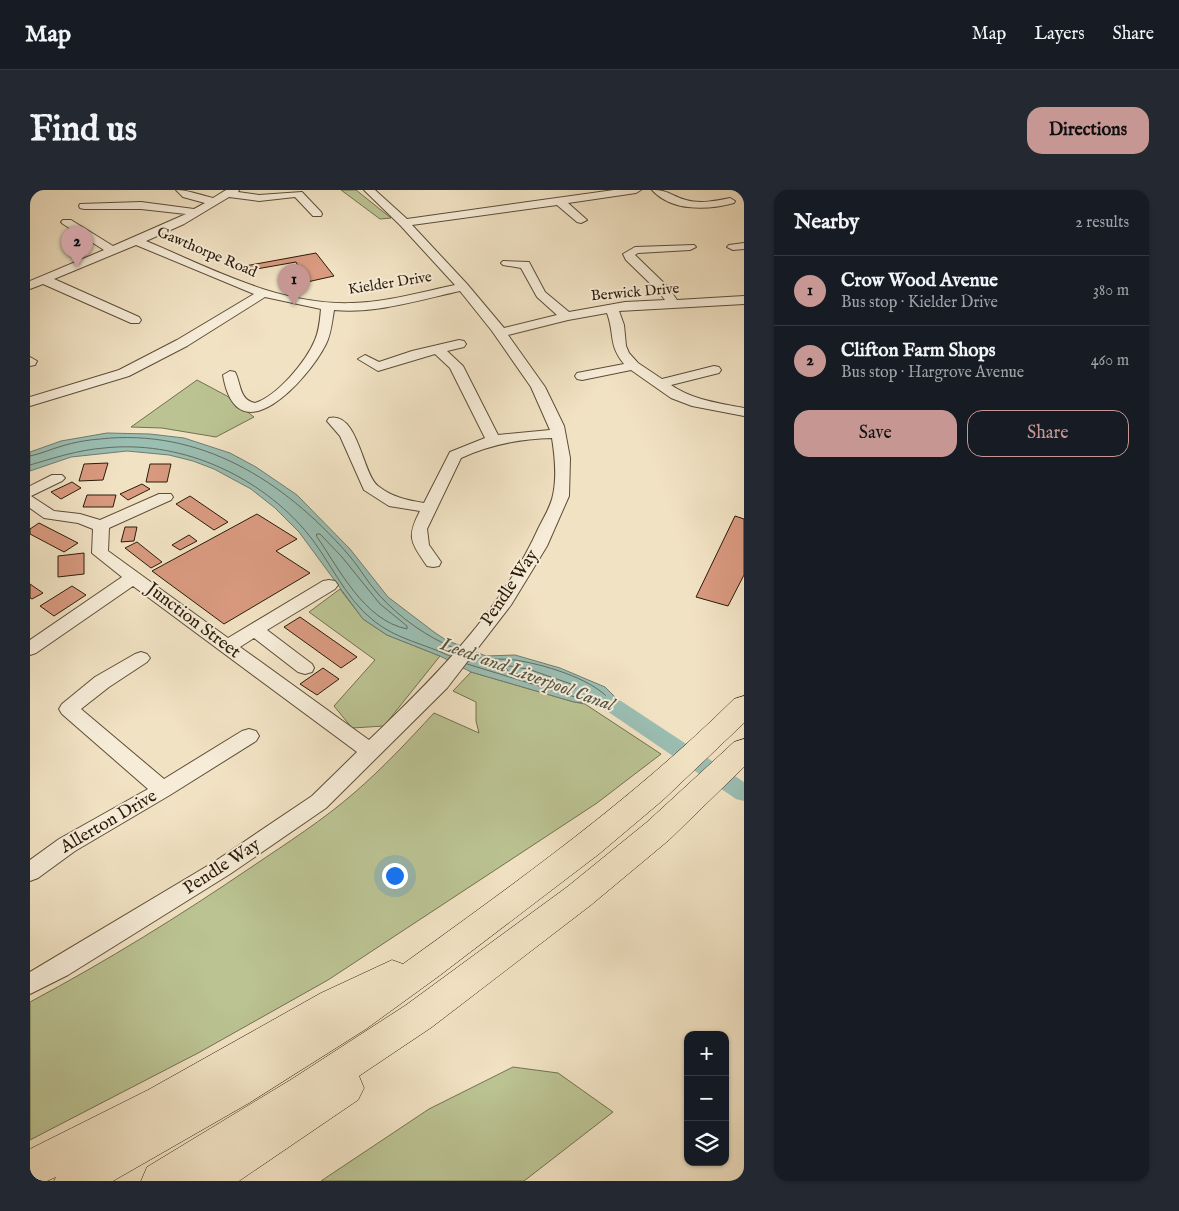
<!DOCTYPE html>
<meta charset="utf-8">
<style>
:root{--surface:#171b24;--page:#242831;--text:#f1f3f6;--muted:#9ea1a6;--line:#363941;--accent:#c59692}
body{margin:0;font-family:"IM FELL English",serif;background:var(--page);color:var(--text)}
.controls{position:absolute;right:15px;bottom:15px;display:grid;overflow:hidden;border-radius:10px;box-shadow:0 1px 4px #0004}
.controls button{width:45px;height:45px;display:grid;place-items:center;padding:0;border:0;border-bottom:1px solid var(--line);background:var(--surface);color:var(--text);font:25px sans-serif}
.you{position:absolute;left:364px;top:685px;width:18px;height:18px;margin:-12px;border:4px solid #fff;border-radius:50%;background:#1a73e8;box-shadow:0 0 0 8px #1a73e833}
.badge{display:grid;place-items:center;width:32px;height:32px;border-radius:50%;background:var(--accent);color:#111;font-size:16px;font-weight:700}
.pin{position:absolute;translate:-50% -41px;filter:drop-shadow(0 1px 2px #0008)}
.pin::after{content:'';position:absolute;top:26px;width:18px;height:15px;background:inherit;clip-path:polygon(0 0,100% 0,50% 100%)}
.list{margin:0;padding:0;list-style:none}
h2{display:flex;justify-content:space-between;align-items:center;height:65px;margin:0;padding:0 20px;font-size:21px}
h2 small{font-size:16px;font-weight:400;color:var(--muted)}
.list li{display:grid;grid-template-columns:32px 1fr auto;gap:15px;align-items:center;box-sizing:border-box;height:70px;padding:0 20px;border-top:1px solid var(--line)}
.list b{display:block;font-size:19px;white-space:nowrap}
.list p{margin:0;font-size:16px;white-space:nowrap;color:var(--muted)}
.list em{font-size:16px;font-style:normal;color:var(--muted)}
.actions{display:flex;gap:10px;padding:15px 20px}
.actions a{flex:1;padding:11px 0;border:1px solid var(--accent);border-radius:15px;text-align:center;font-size:18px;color:var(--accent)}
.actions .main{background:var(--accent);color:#111}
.icon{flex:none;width:28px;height:28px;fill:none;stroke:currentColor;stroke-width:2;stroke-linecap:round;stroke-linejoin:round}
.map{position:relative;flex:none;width:714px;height:991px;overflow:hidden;border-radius:15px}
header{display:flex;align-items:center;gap:30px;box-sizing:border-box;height:70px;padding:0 25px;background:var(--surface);border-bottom:1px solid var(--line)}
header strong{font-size:24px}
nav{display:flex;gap:28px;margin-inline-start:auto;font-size:18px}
.intro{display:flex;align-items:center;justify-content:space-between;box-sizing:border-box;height:120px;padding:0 30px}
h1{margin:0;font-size:35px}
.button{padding:12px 22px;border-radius:15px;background:var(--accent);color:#111;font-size:18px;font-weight:700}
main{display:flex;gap:30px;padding:0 30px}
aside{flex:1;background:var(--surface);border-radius:15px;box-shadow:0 1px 4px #0004}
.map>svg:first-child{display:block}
</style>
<header>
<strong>Map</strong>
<nav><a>Map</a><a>Layers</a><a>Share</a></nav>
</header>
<div class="intro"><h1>Find us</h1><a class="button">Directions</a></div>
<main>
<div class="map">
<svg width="714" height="991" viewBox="0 0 714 991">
<rect width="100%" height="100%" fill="#f1e2c3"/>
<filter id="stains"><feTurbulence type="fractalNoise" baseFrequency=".004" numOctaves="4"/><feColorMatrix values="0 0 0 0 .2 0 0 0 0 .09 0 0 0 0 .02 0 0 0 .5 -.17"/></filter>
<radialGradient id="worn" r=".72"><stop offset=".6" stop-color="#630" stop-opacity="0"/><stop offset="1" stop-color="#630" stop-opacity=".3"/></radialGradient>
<path fill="#bbc393" stroke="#72704e" d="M311 0H326L361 28 350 29Z
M167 190 197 206 224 227 186 247 132 238 101 237Z
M310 399 333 429 357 445 410 466 354 536 322 538 304 516 345 470 279 422Z
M441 482 544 512 555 514 631 564 567 613 298 790 170 862 0 950V812C77 771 151 725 223 676 257 653 293 630 324 603 353 578 378 551 404 523L449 543 446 531V512L423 501Z
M483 877 528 883 583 922 494 991H291L399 919Z"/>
<path fill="#9bbeb3" stroke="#6e7d6f" d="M77 243 120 244 154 248 200 263 226 277 267 305 320 359 358 407 404 442 416 450 456 466 485 465 530 478 575 497 589 511 584 516 544 512 441 482 410 466 357 445 333 429 269 342 245 318 221 299 184 279 163 271 139 265 97 261 41 267 0 281V262L31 251Z"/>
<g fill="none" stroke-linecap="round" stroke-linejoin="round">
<path stroke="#626d5e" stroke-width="1" d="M0 266C11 264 21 259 32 256 45 252 57 250 70 249 170 238 253 290 317 363 329 376 337 392 349 405 370 428 397 447 426 459
M0 275C24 268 48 260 74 258 148 250 224 283 273 338 299 367 313 407 344 431 366 449 395 454 420 466
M287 344H290L312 367 350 414 377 436V439C334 430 310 380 287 347Z
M437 474 545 507 575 510 578 508C560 488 512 474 485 470 471 468 457 471 443 466
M479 476 498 479 544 495 546 498 542 500 478 481 476 478Z"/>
<path fill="#9bbeb3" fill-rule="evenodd" d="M559 500 591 511 714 592V611L706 609 577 521 552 512 549 507 552 502Z"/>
</g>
<path fill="#d99a80" stroke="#2a1c08" d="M286 63 304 86 277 92 266 72 215 81V76Z
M78 273 73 290 49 291 54 274Z
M120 274H141L137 292H116Z
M42 292 51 298 31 309 21 302Z
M112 294 120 299 98 310 90 304Z
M57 305H86L83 317H53Z
M160 306 198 332 184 340 146 314Z
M227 324 267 349 246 361 280 383 194 434 122 381Z
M705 326 714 329V385L698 416 666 407Z
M9 333 48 353 34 362 0 344V339Z
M95 337H107L104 351 91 352Z
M159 345 167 351 150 360 142 355Z
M107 352 132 372 121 378 95 358Z
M54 363V384L28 387V366Z
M0 394 13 403 2 409 0 408Z
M42 396 56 405 24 426 10 416Z
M270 427 327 467 311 478 254 437Z
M293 478 309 489 287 505 270 494Z"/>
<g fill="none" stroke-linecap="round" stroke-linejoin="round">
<g stroke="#5c4e37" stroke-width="2">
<path id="street" d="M146 0C158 0 170 5 183 8L196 0H209L208 2 229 5 272 2 291 22 292 24 291 26H283L265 7 229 11 199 7 154 34 116 51C181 78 249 116 323 113 357 112 391 102 425 95L370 35 334 0H345L377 29 584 0H611L606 3 538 13 557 30 551 33 547 32 527 15 382 35 437 94 474 138 527 125 507 107 491 78 473 75 471 73 473 71 499 72 515 102 539 122 595 112 635 110 629 102 596 70 593 64 605 57 664 55 666 57 660 60 608 63 605 65 638 97 647 110 714 106V114L589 121 594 135 596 156 599 163 608 173 632 189 684 176 689 177 691 180 689 183 641 195C663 210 688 213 714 218V226L662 216 641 208 601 180 552 190 547 189 545 186 547 183 594 174C578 154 585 145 577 123L538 130 478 145 515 197 534 236 540 268 539 306 517 356 481 415 417 498 296 618 200 684 38 785 0 804V782L184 672 282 606 327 562 103 396 6 463 0 465V450L92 387 62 363 63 339 48 333 14 328 0 318V296L22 285H32L35 288 32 291 1 306 24 321 50 324 70 330 129 304H141L143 307 141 310 79 338 78 361 198 448 293 391 299 390 305 391 308 395 305 399 237 440 282 474 284 478 282 482 275 484 268 482 224 448 210 457 339 550C404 488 472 420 509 337 514 327 521 316 523 305 527 287 525 267 522 248 490 249 461 254 431 268L397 339 399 355 411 372 409 376 403 377 397 376C381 352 376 348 390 321L359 316 334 300 310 246 297 231 299 228C328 221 332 283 348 296 362 307 376 310 394 313L420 262 455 248 420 178 405 164 348 181 328 169 335 165 349 172 382 161 429 150 434 151 436 154 434 157 417 161 433 176 468 245 520 240 501 197 462 141 430 101C389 110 346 124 304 120 302 132 301 144 296 154 278 190 207 268 193 185L200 181 205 182C211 193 209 210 225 213 247 206 276 172 285 150 289 141 290 130 291 119L235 107 157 156 99 186 0 216V207L89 180 147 150 224 104 106 55 24 89 109 127 111 130 109 133H101L13 94 0 99V91L74 60 33 34 31 32 33 30H41L83 56 156 24 111 19H54L50 18 49 16 50 14 111 12 164 19 175 13 153 7Z
M622 0C639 0 641 6 656 10 670 14 686 11 700 8L705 11 704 13C678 20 642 22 622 0Z
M714 53V59L703 60 697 57 699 55Z
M0 167 7 171 5 175 0 176Z
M111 462 117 464 120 468 117 472 79 497 51 519 134 589 212 541 219 539 226 541 229 546 226 551 140 605 45 661 8 688 0 691V670L29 649 118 599 32 524 29 519 32 514 65 487 105 464Z"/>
</g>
<g stroke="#2a1c08" stroke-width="1">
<path id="highway" d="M714 506V533L633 610 569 664 409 786 336 839 219 913 83 991H24L26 987 17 991H0V959L118 900 291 803 362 770 373 774C488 691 603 609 704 509Z
M714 549V577L639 650 561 715 402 837 329 886 334 898 328 910 209 991H111L117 977 262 889 376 815 537 697 617 632 704 552Z"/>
</g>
<use href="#street" fill="#f6ecd8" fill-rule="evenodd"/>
<use href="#highway" fill="#f1e2c3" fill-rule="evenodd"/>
</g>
<g text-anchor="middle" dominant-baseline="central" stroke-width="4" stroke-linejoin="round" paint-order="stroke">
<g font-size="15" fill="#2a1c08" stroke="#f6ecd8">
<text transform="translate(177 62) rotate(23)">Gawthorpe Road</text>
<text transform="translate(360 93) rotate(-9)">Kielder Drive</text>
<text transform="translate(605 102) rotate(-5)">Berwick Drive</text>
</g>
<g font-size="18" fill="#2a1c08" stroke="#f6ecd8">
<text transform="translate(480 398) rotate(-56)">Pendle Way</text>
<text transform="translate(163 431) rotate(37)">Junction Street</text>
<text transform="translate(79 632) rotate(-30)">Allerton Drive</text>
<text transform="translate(192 677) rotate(-33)">Pendle Way</text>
</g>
<g font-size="19" font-style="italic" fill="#525544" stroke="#f6ecd8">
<text transform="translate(497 485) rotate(20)">Leeds and Liverpool Canal</text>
</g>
</g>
<rect width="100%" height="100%" filter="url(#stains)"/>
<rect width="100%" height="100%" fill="url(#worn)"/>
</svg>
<div class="controls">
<button>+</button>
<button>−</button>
<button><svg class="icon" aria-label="layers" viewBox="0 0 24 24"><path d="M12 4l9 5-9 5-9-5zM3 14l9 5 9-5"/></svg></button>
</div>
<div class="you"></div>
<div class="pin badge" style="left:264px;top:115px">1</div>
<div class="pin badge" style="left:47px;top:77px">2</div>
</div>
<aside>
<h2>Nearby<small>2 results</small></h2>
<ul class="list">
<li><span class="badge">1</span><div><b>Crow Wood Avenue</b><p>Bus stop · Kielder Drive</p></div><em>380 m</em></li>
<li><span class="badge">2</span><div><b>Clifton Farm Shops</b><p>Bus stop · Hargrove Avenue</p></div><em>460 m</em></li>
</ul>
<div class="actions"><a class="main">Save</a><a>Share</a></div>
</aside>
</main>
